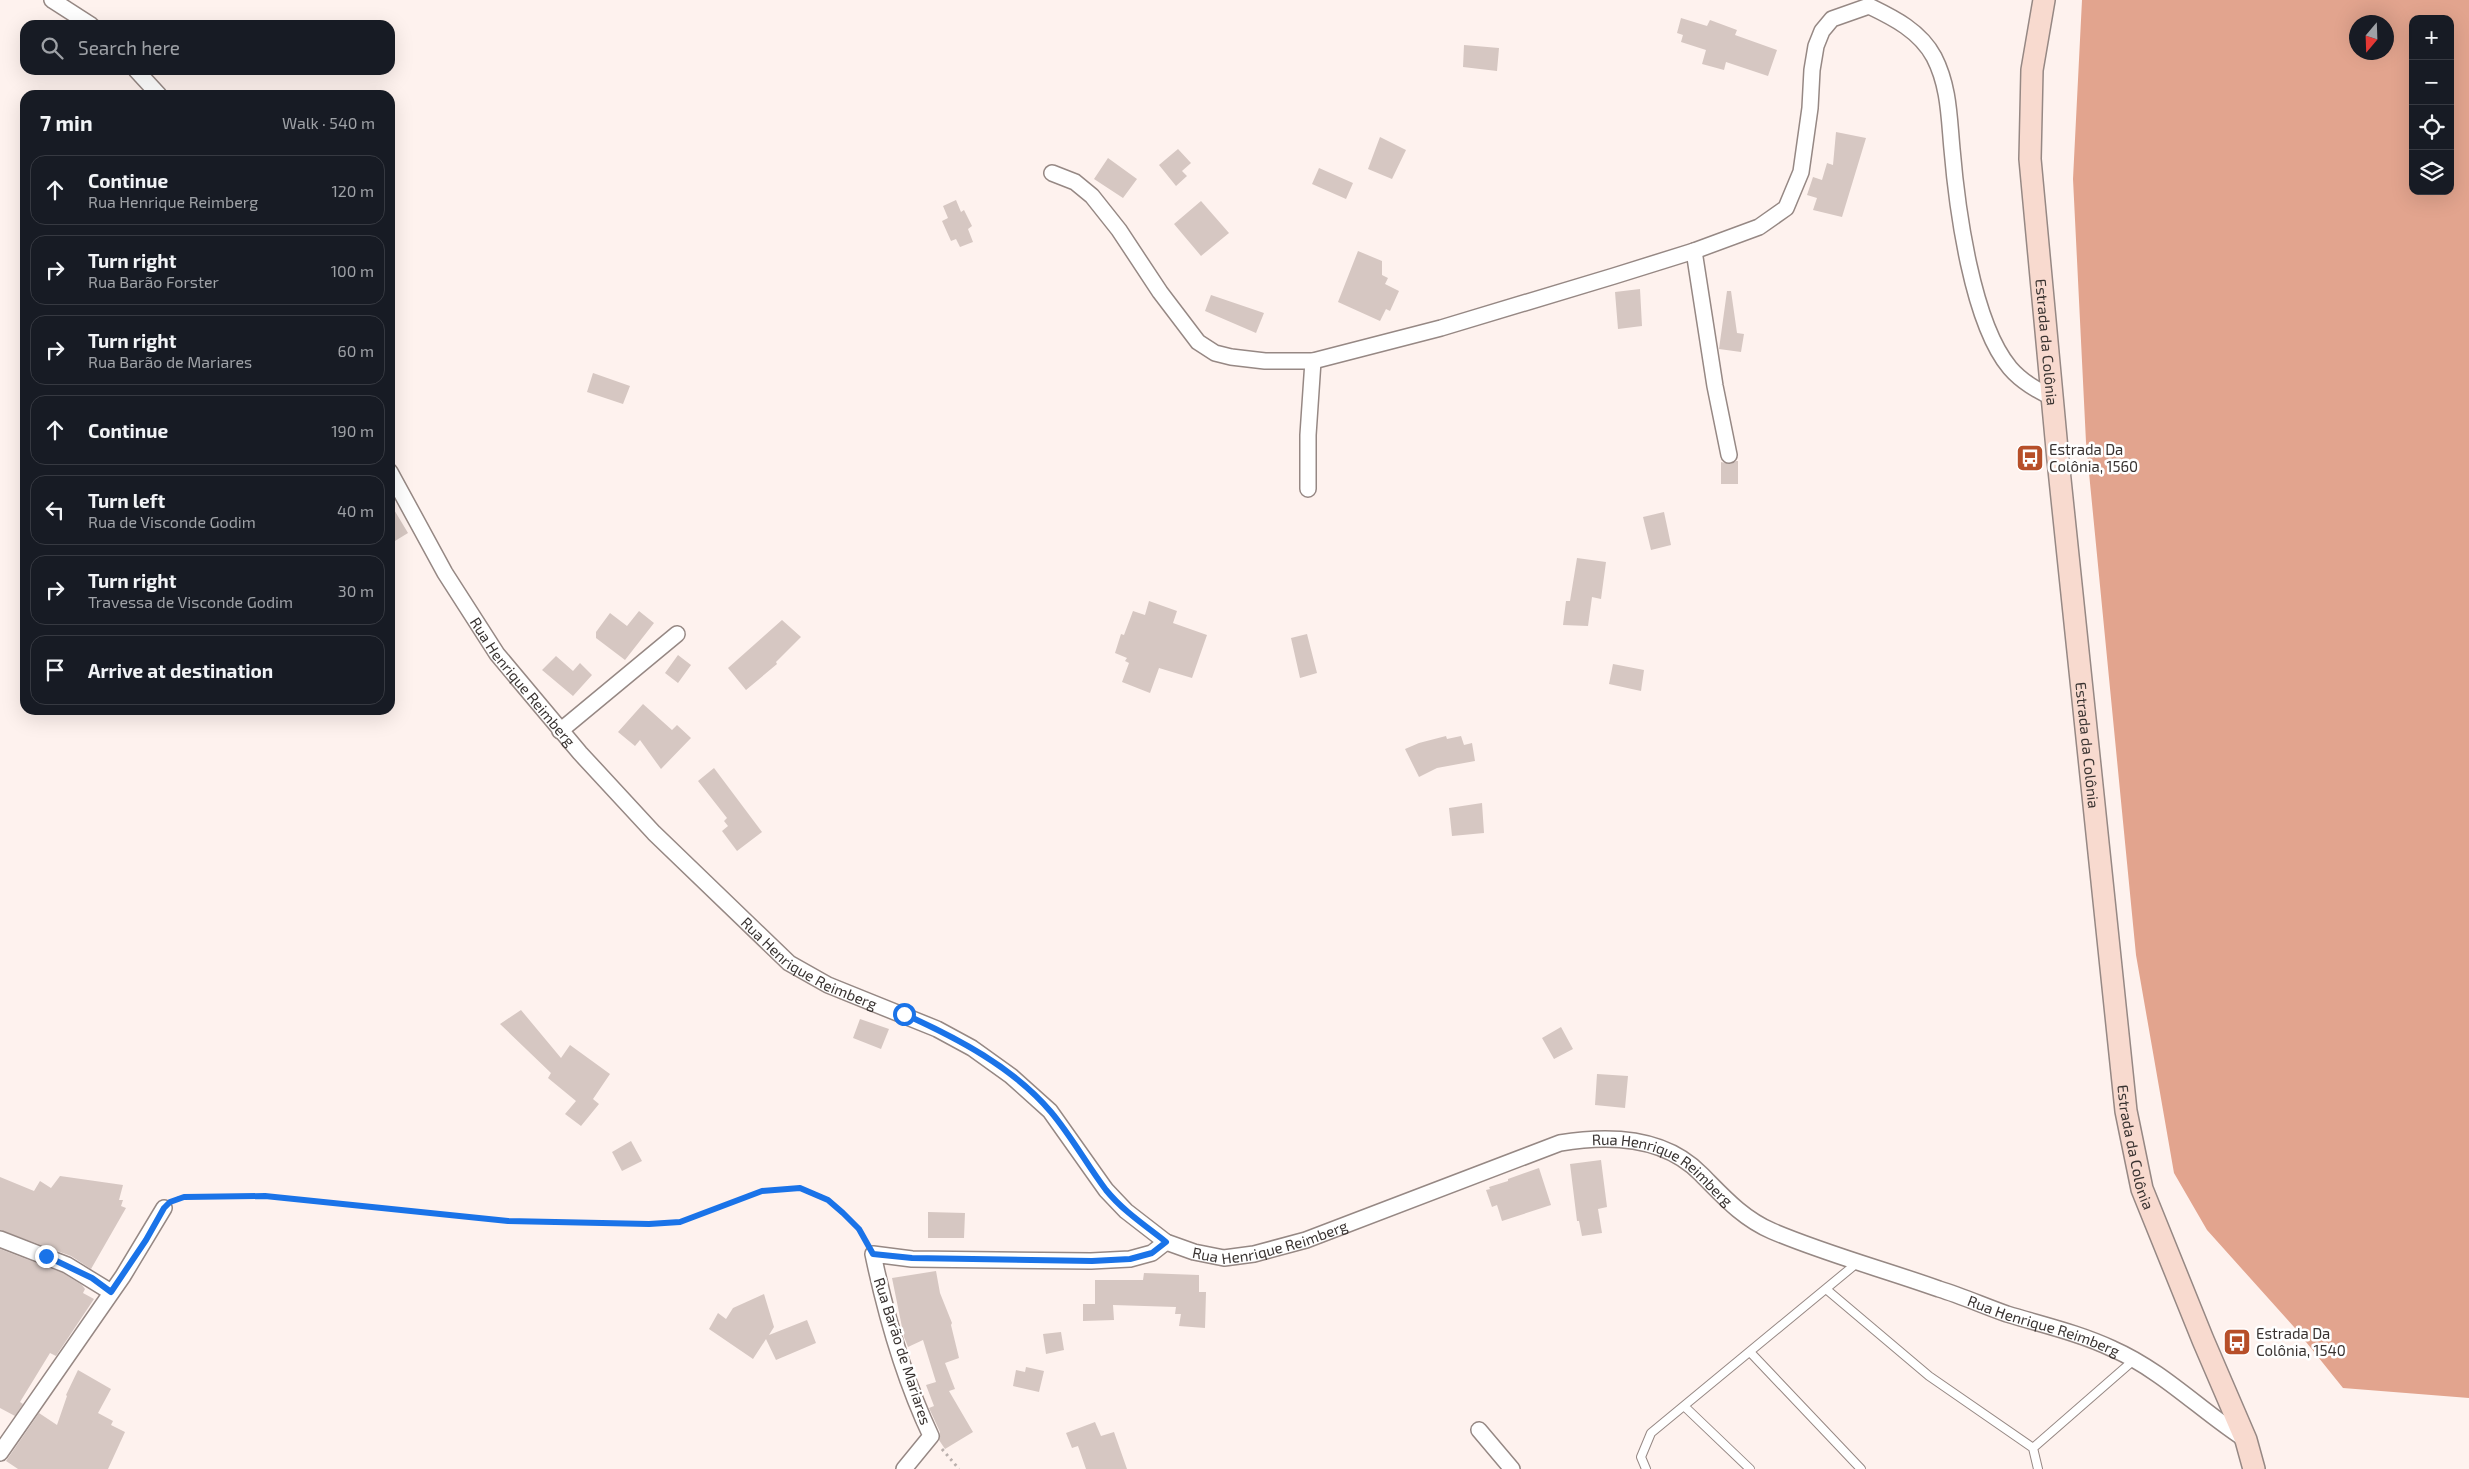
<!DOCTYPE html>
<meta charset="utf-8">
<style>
:root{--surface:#171b24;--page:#20242c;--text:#f1f3f6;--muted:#9ea1a6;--line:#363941}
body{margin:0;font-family:"Exo 2",sans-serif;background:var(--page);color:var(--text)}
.controls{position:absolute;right:15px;top:15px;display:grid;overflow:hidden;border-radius:10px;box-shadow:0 5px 20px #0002}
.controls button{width:45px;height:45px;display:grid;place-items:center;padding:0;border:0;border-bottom:1px solid var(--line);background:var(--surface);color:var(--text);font:25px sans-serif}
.compass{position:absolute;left:2349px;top:15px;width:45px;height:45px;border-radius:50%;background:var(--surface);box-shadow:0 5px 20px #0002;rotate:199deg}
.stop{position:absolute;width:15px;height:15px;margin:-11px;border:4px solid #1a73e8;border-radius:50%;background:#fff}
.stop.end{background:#1a73e8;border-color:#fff;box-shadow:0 1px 5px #0008}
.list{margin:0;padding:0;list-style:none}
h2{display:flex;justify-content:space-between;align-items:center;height:65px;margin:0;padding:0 20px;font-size:21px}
h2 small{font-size:16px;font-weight:400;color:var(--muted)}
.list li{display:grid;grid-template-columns:32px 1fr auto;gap:15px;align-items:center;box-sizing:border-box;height:70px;margin:0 10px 10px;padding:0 10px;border:1px solid var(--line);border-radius:15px}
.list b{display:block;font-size:19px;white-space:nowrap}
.list p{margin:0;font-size:16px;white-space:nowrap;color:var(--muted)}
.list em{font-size:16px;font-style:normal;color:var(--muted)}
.icon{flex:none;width:28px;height:28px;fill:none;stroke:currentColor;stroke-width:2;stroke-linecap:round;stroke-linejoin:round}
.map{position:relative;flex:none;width:2469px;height:1469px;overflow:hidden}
.search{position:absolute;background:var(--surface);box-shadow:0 5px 20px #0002;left:20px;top:20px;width:375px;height:55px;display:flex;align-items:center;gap:12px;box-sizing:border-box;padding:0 18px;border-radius:15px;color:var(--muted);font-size:19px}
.panel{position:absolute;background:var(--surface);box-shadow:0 5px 20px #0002;left:20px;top:90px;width:375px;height:625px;border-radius:15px}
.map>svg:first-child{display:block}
</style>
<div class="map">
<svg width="2469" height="1469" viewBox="0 0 2469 1469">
<rect width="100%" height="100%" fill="#fef2ee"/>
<path fill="#e2a48e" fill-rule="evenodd" d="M2082 0H2469V1398L2343 1388 2294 1327 2207 1230 2174 1173 2136 955 2086 442 2073 179ZM2413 19H2450V191H2413ZM2356 22H2386V52H2356Z"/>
<path fill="#d6c7c2" d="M1681 18 1707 26 1710 20 1737 30 1735 35 1777 50 1768 76 1726 62 1724 70 1702 64 1706 50 1681 42 1683 35 1677 33Z
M1464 45 1499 48 1497 71 1463 67Z
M1836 132 1866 138 1842 217 1813 210 1817 198 1807 195 1813 177 1822 180 1827 163 1833 165Z
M1380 137 1406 150 1392 179 1368 169Z
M1178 149 1191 163 1182 171 1187 176 1176 186 1159 165Z
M1108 158 1137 179 1123 198 1094 179Z
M1319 168 1353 183 1346 199 1312 184Z
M956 200 961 212 964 210 972 226 968 229 973 242 960 247 956 239 951 241 942 221 948 218 943 206Z
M1201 201 1229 233 1201 256 1174 224Z
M1358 251 1382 261V275L1388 278 1385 284 1399 291 1390 311 1386 309 1380 321 1338 302Z
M1640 289 1642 326 1618 329 1615 292Z
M1727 291H1731L1737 333 1744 334 1741 352 1719 349Z
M1211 295 1264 313 1256 333 1205 311Z
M593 373 630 386 623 404 587 392Z
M1736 461H1738V484H1721V462L1730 464Z
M390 503 408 533 390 544Z
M1664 512 1671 545 1651 550 1643 517Z
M1577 558 1606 562 1601 599 1592 597 1588 626 1563 625 1566 601H1570Z
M1149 601 1177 611 1173 623 1207 635 1192 678 1159 668 1150 693 1122 682 1129 663 1125 661 1127 658 1115 653 1121 634 1124 635 1133 611 1145 615Z
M639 611 654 623 625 660 596 638V632L610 613 627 626Z
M782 620 801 637 776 662 777 664 746 690 728 668Z
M1307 634 1317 673 1300 678 1291 638Z
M678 655 691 665 678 683 665 673Z
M556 656 573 671 580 663 592 675 573 696 542 670Z
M1613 664 1644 670 1641 691 1609 684Z
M643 704 672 730 677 725 691 738 661 769 640 740 635 746 618 732Z
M1446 736 1447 739 1461 736 1464 745 1472 743 1475 761 1437 768 1419 777 1405 749 1419 743Z
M714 768 762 832 737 851 722 831 728 826 724 821 727 818 698 781Z
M1482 803 1484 833 1452 836 1449 808Z
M521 1010 561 1058 570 1045 610 1074 593 1099 599 1104 581 1126 565 1114 576 1101 548 1078 551 1073 500 1024Z
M860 1019 889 1029 881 1049 853 1038Z
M1561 1027 1573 1049 1554 1059 1542 1038Z
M1597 1074 1628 1076 1625 1108 1595 1105Z
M631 1141 642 1161 622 1171 612 1152Z
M1601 1160 1607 1207 1598 1209 1602 1233 1582 1236 1579 1221H1577L1570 1164Z
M1539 1168 1551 1205 1502 1221 1497 1205 1492 1207 1486 1190 1490 1189 1489 1187 1508 1181V1179Z
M60 1176 123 1185 119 1200H123L121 1206 126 1208 91 1269 71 1256 0 1230V1177L34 1191 40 1181 51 1188Z
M928 1212 965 1213 964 1238H928Z
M0 1249 63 1273 82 1285 85 1289 83 1293 94 1299 56 1356 50 1353 20 1402 23 1404 15 1416 0 1408Z
M936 1271 940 1293 952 1323 951 1325 959 1358 945 1363 955 1389 949 1391 973 1432 945 1449 939 1440 940 1432 929 1408 934 1406 926 1385 936 1382 923 1340 908 1347 904 1337 892 1278Z
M1144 1273 1199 1275V1292H1206L1205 1328 1179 1326 1181 1314H1175L1176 1307 1113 1305 1114 1320 1083 1321V1304H1095V1280H1143Z
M764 1294 774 1327 769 1335 807 1320 816 1343 776 1360 766 1339 753 1359 709 1329 718 1313 726 1319 733 1308Z
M1061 1332 1064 1350 1046 1354 1043 1334Z
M1026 1367 1044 1371 1039 1392 1013 1386 1016 1370 1025 1372Z
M78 1370 111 1389 98 1413 113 1421 111 1425 125 1432 108 1469H18L6 1461 39 1413 57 1425 67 1396 66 1395Z
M1095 1422 1101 1436 1114 1432 1127 1469H1086L1078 1446 1072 1448 1066 1433Z"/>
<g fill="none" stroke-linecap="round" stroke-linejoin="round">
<g stroke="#968884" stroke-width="10">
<path id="lane" d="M1826 1289 1929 1376 2033 1448 2038 1469
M1750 1352 1861 1469
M1684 1406 1750 1469
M2033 1448 2135 1359
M1646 1469 1641 1457 1651 1433 1857 1263"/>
</g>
<g stroke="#968884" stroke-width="18">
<g id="street">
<path d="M52 0 91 25"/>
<path d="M136 70 159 95"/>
<path d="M1052 173 1075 182 1092 196 1119 230 1160 292 1198 342 1215 353 1231 357 1265 361H1313L1441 328 1614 276 1694 251 1759 227 1786 208 1801 172 1810 108 1812 70 1816 46 1822 31 1832 19 1869 6C1894 18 1920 31 1934 57 1949 86 1949 117 1952 149 1957 208 1972 323 2010 368 2022 382 2037 390 2053 398"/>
<path d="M1694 251 1715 386 1729 455"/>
<path id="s1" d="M390 472 445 573 497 654 580 753 654 833 789 963 828 985 937 1029 972 1048 1011 1076 1050 1111 1106 1190 1126 1211 1166 1242 1194 1252 1224 1258 1254 1254 1306 1240 1560 1143C1608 1135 1664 1136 1701 1174 1723 1196 1742 1218 1772 1231 1826 1254 1883 1269 1939 1289 1962 1296 1984 1306 2007 1314 2043 1325 2079 1333 2113 1349 2163 1371 2201 1411 2246 1440"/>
<path d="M1308 489V435L1313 361"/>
<path d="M560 731 677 634"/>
<path d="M0 1239 67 1265 111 1292"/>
<path d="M1479 1430 1512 1469"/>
<path d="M0 1453 123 1276 164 1208"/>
<path d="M904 1469 931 1436C904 1379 886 1316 873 1254L912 1259 1091 1261 1130 1259 1152 1253 1166 1242"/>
</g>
</g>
<g stroke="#968884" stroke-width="24">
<g id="secondary">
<path id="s2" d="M2044 0 2032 70 2030 159 2058 460 2126 1111 2142 1189 2203 1340 2246 1440 2254 1469"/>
</g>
</g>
<path stroke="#bab0ad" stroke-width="3" stroke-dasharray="2.5 4" stroke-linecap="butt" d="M177 1198 265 1196 508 1221 649 1224 680 1222 762 1191 800 1188 828 1200 843 1213 866 1239
M942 1449 959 1469"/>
<use href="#lane" stroke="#fff" stroke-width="8"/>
<use href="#street" stroke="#fff" stroke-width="15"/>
<use href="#secondary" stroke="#f8dacf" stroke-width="21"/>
</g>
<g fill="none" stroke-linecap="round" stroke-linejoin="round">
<path stroke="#1a73e8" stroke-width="6" d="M46 1256 92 1278 111 1292 146 1240 164 1208 170 1202 184 1197 265 1196 508 1221 649 1224 680 1222 762 1191 800 1188 828 1200 843 1213 859 1229 873 1254 912 1258 1092 1261 1130 1259 1152 1253 1166 1242C1146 1226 1123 1211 1106 1190 1087 1165 1072 1137 1051 1112 1013 1067 957 1038 904 1014"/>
</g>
<defs>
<g id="bus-square" transform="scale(1.4375)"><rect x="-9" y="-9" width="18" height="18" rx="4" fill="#b74f29" stroke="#fff"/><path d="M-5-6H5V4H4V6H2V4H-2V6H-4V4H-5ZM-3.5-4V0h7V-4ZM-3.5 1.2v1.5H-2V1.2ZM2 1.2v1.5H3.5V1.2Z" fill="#fff"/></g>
</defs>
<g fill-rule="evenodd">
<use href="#bus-square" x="2030" y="458"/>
<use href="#bus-square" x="2237" y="1342"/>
</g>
<g text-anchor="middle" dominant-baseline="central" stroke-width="5" stroke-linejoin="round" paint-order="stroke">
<g font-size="15" fill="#393331" stroke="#fff">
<text stroke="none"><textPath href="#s2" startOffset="344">Estrada da Colônia</textPath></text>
<text stroke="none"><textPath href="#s1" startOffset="249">Rua Henrique Reimberg</textPath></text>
<text stroke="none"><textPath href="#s2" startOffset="749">Estrada da Colônia</textPath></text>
<text stroke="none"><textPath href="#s1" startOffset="654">Rua Henrique Reimberg</textPath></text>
<text stroke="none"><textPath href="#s2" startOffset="1154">Estrada da Colônia</textPath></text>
<text stroke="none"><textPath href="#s1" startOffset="1644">Rua Henrique Reimberg</textPath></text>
<text stroke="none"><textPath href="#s1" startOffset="1224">Rua Henrique Reimberg</textPath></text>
<text stroke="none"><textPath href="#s1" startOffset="2062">Rua Henrique Reimberg</textPath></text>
<text transform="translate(903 1351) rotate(72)">Rua Barão de Mariares</text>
</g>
<g font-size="15" fill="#393331" stroke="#fff" text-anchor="start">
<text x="2049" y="449">Estrada Da<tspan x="2049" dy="17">Colônia, 1560</tspan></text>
<text x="2256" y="1333">Estrada Da<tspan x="2256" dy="17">Colônia, 1540</tspan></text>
</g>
</g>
</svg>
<div class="controls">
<button>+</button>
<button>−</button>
<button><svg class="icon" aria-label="locate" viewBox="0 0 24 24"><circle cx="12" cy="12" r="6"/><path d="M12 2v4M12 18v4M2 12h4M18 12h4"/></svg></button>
<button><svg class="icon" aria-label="layers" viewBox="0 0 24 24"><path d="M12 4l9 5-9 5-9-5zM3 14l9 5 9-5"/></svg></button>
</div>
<svg class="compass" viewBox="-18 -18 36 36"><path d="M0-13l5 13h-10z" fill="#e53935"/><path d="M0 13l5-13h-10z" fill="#9ea1a6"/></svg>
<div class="stop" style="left:904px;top:1014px"></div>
<div class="stop end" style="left:46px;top:1256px"></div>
<div class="search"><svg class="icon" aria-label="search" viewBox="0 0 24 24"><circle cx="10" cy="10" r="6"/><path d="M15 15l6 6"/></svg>Search here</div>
<section class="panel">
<h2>7 min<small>Walk · 540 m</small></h2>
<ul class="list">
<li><svg class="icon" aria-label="ahead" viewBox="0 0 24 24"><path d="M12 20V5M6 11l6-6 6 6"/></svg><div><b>Continue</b><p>Rua Henrique Reimberg</p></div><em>120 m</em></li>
<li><svg class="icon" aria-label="right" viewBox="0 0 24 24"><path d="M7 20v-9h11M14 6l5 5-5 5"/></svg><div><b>Turn right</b><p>Rua Barão Forster</p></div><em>100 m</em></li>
<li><svg class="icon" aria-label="right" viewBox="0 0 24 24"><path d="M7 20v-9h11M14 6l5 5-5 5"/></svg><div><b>Turn right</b><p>Rua Barão de Mariares</p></div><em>60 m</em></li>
<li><svg class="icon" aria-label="ahead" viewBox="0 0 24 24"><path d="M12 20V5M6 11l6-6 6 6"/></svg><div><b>Continue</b></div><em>190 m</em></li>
<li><svg class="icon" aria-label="left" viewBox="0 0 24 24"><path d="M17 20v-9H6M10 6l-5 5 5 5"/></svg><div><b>Turn left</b><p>Rua de Visconde Godim</p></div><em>40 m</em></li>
<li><svg class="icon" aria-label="right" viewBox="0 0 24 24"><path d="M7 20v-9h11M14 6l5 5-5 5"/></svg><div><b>Turn right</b><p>Travessa de Visconde Godim</p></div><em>30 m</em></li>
<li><svg class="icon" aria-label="arrive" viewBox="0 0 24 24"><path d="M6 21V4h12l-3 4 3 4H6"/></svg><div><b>Arrive at destination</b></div></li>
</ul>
</section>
</div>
